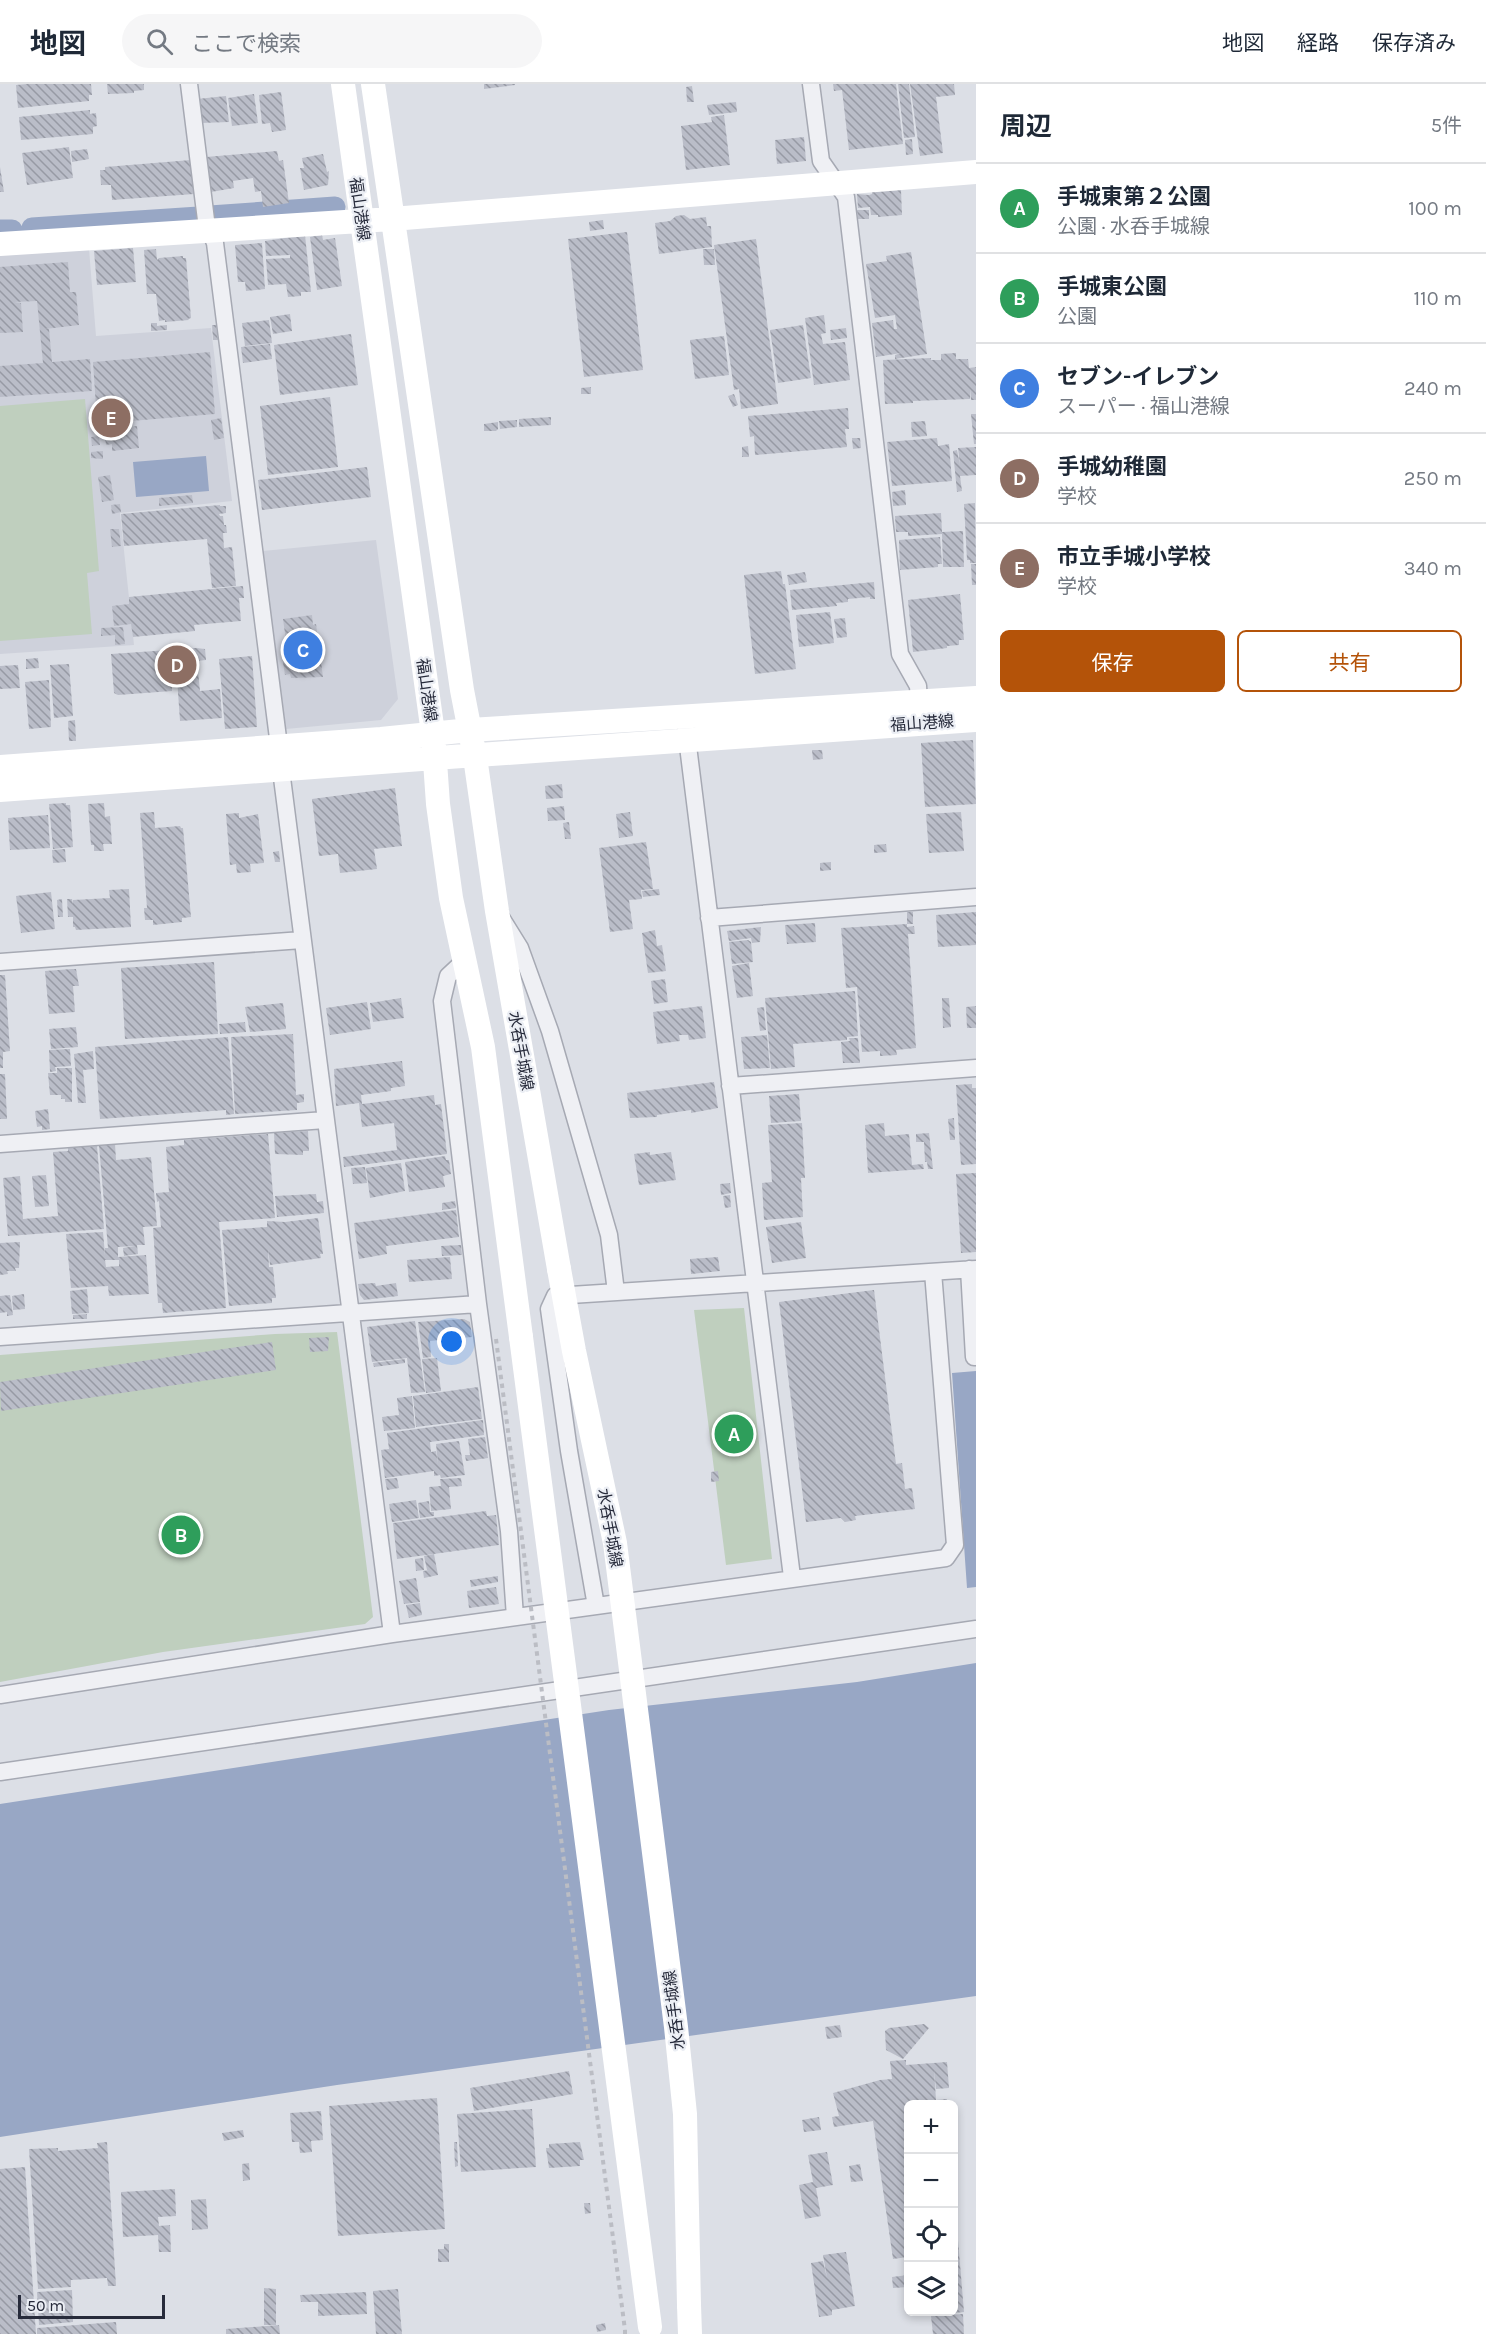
<!DOCTYPE html>
<html lang="ja">
<meta charset="utf-8">
<style>
:root{--surface:#fff;--page:#f6f6f7;--text:#1f2937;--muted:#747a83;--line:#e0e1e3;--accent:#b45309}
body{margin:0;font-family:Karla,"Noto Sans JP",sans-serif;background:var(--page);color:var(--text)}
.controls{position:absolute;right:18px;bottom:18px;display:grid;overflow:hidden;border-radius:9px;box-shadow:0 3px 9px #0003}
.controls button{width:54px;height:54px;display:grid;place-items:center;padding:0;border:0;border-bottom:2px solid var(--line);background:var(--surface);color:var(--text);font:30px sans-serif}
.scale{position:absolute;left:18px;bottom:15px;width:147px;box-sizing:border-box;padding-left:6px;border:3px solid #272b3b;border-top:0;font-size:16px;line-height:21px;white-space:nowrap;color:#272b3b;-webkit-text-stroke:4px #ebeef4;paint-order:stroke}
.you{position:absolute;left:452px;top:1258px;width:21px;height:21px;margin:-15px;border:4px solid #fff;border-radius:50%;background:#1a73e8;box-shadow:0 0 0 9px #1a73e833}
.badge{display:grid;place-items:center;width:39px;height:39px;border-radius:50%;background:var(--accent);color:#fff;font-size:20px;font-weight:700}
.pin{position:absolute;translate:-50% -50%;border:3px solid #fff;box-shadow:0 2px 6px #0006}
.list{margin:0;padding:0;list-style:none}
h2{display:flex;justify-content:space-between;align-items:center;height:78px;margin:0;padding:0 24px;font-size:26px}
h2 small{font-size:20px;font-weight:400;color:var(--muted)}
.list li{display:grid;grid-template-columns:39px 1fr auto;gap:18px;align-items:center;box-sizing:border-box;height:90px;padding:0 24px;border-top:2px solid var(--line)}
.list b{display:block;font-size:22px;white-space:nowrap}
.list p{margin:0;font-size:20px;white-space:nowrap;color:var(--muted)}
.list em{font-size:20px;font-style:normal;color:var(--muted)}
.actions{display:flex;gap:12px;padding:18px 24px}
.actions a{flex:1;padding:14px 0;border:2px solid var(--accent);border-radius:9px;text-align:center;font-size:21px;color:var(--accent)}
.actions .main{background:var(--accent);color:#fff}
.icon{flex:none;width:33px;height:33px;fill:none;stroke:currentColor;stroke-width:2;stroke-linecap:round;stroke-linejoin:round}
.map{position:relative;flex:none;width:976px;height:2250px;overflow:hidden}
header{display:flex;align-items:center;gap:36px;box-sizing:border-box;height:84px;padding:0 30px;background:var(--surface);border-bottom:2px solid var(--line)}
header strong{font-size:28px}
nav{display:flex;gap:33px;margin-inline-start:auto;font-size:21px}
.search{width:420px;height:54px;background:var(--page);display:flex;align-items:center;gap:15px;box-sizing:border-box;padding:0 21px;border-radius:33px;color:var(--muted);font-size:22px}
main{display:flex}
aside{flex:1;background:var(--surface)}
.map>svg:first-child{display:block}
</style>
<header>
<strong>地図</strong>
<div class="search"><svg class="icon" aria-label="search" viewBox="0 0 24 24"><circle cx="10" cy="10" r="6"/><path d="M15 15l6 6"/></svg>ここで検索</div>
<nav><a>地図</a><a>経路</a><a>保存済み</a></nav>
</header>
<main>
<div class="map">
<svg width="976" height="2250" viewBox="0 0 976 2250">
<defs>
<pattern id="building-back-hatch" width="6" height="6" patternUnits="userSpaceOnUse" patternTransform="scale(1.5)"><rect width="6" height="6" fill="#babdc8"/><path d="M-1 5l2 2M0 0l6 6M5-1l2 2" fill="none" stroke="#979aa4"/></pattern>
</defs>
<rect width="100%" height="100%" fill="#dcdfe6"/>
<path fill="#ced1db" d="M89 165 96 252 211 244 232 417 120 429 134 561 0 570V171Z
M376 456 398 615 381 636 286 645 263 467Z"/>
<path fill="#bfcfbe" d="M85 315 99 487 87 489 92 550 0 557V322Z
M744 1224 772 1475 726 1481 694 1226Z
M337 1248 373 1533 365 1540 163 1568 0 1598V1271L275 1250Z"/>
<path fill="#98a7c5" d="M206 372 209 407 136 413 133 378Z
M976 1287V1503L967 1504 952 1289Z
M976 1579V1912L337 2001 0 2053V1720L609 1626 857 1598Z"/>
<g fill="none" stroke-linecap="round" stroke-linejoin="round">
<path stroke="#98a7c5" stroke-width="21" d="M210 132 335 123
M32 144 199 133
M0 146H12"/>
</g>
<path fill="url(#building-back-hatch)" fill-rule="evenodd" d="M27 0H91L92 11H89V17L18 24 16 1Z
M107 0H144V6L134 7V9L108 10Z
M484 0H515V1L484 5Z
M833 0H896L903 60 849 66 842 6 834 7Z
M898 0H909L915 53 904 54Z
M910 0H954L955 11 936 13 943 69 920 72Z
M692 2 694 18H687L686 3Z
M281 8 286 46 272 48 270 39 262 40 259 11Z
M254 10 258 39 232 42 228 14Z
M226 12 229 38 201 39 197 15Z
M736 18 737 28 709 31 707 21Z
M90 26V30L96 29 97 42 93 43V50L21 56 19 33Z
M724 31 730 81 686 86 681 42 712 38 711 33Z
M804 53 806 77 777 80 775 56Z
M912 55 913 70 906 71 905 56Z
M69 63 73 94 27 101 22 69Z
M87 65 89 75 72 78 71 67Z
M277 67 279 77 283 76 289 119 263 123 261 107 255 108 253 94 233 97 234 104 211 108 206 73Z
M323 70 327 88 329 87 328 101 304 106 300 84H304L302 74Z
M191 76 194 110 112 116 111 101H101L100 86H105V83Z
M0 83 4 108H0Z
M901 106 902 131 878 133V131H871L870 123 858 124 857 110 869 111 872 110V108Z
M857 126H869V135H858Z
M684 131 690 135 706 133 707 142H711L712 163 659 170 655 139 670 137 676 132Z
M603 136 604 145 590 147 589 138Z
M627 148 643 286 584 293 568 155Z
M305 151 311 208H301V212L288 213 286 200 268 201 266 175 290 174V171L266 172 265 157Z
M322 151 323 156 335 154 342 202 317 206 310 153Z
M756 155 778 320 741 325 739 305 734 306 714 161Z
M262 159 265 205 246 207 245 198H238L235 161Z
M133 164 136 198 97 201 94 167Z
M156 165 157 176 159 174 183 172V174H186L191 234 188 235 189 236 165 238V236L159 237 156 210H147L144 166Z
M703 165H714L715 181H704Z
M911 168 927 270 895 275V271L901 269 876 273 872 239 893 236 894 245H897L895 231 875 234 866 180 887 177 886 172Z
M68 178 70 208H76L79 241 45 245H49L52 278 90 275 92 307 0 313V282L43 279 37 217 14 218 21 219 23 248 0 249V183Z
M290 230 292 247 273 250 270 233Z
M824 231 826 249 821 250 823 260 845 258 850 296 814 301 805 234Z
M269 236 272 259 245 262 242 239Z
M151 239H157V242L167 241V246L151 247Z
M212 241H216L218 256H213Z
M803 241 811 294 778 299 770 246Z
M846 244 847 254 831 256 830 246Z
M351 250 358 301 280 311 274 261Z
M724 252 729 291 695 295 690 256Z
M270 260 272 275 243 279 241 263Z
M210 268 215 330 119 338V344L137 342 139 364 112 367V360L106 361 105 353 99 354 100 361 92 362 91 353 98 352 93 278Z
M956 269V275H968L969 284 976 283V316H971L970 305V315L913 317V319L885 320 883 276 931 274V276H941V270Z
M591 303V310H581V304Z
M734 310 738 321 733 323 728 312Z
M330 313 338 383 268 391 260 322Z
M848 324 849 345H845L847 363 755 371 754 352 750 353 748 332Z
M971 330H976V360H974Z
M551 333V341L519 343V335Z
M221 334 224 354 214 356 211 336Z
M517 336V343L500 345 499 337Z
M925 337 927 352 912 353 911 338Z
M498 338V345L496 347H484V340Z
M852 354H860L861 364 853 365Z
M937 354 938 362 949 360 952 397 892 402 887 358Z
M748 362 749 373H742V363Z
M976 363V391L960 392 962 407 957 408 953 367 957 366 960 381 958 364Z
M103 367V375L91 374V368Z
M367 383 371 413 262 426 258 396Z
M110 391 114 416 102 418 98 393Z
M905 406 906 421 893 422 892 408Z
M192 411 193 419 159 422V414Z
M975 419 976 479H970V476H967L964 420Z
M120 420 121 428 112 430 111 421Z
M220 421V422H226V429L219 430 220 432H223L224 441H226L227 449H223L224 464 232 463 236 502 212 504 207 455 124 462 121 430Z
M941 429 942 448 963 447 964 483H943L942 450 908 452V448H896L895 432Z
M110 445H119L121 462 112 463Z
M940 453 942 480H938V483L900 486 899 456Z
M971 480H976V501H972Z
M781 487 783 500H785L796 585 755 590 744 491Z
M805 488 807 498 789 501 787 491Z
M874 498 875 515H870V513L848 515V518L836 519 837 522 792 526 790 506Z
M243 502 244 514H239L241 537 194 541 195 547 133 553 131 540 114 542 112 522 129 520V513Z
M960 510 964 556H959V561L947 562V564L913 568 908 516Z
M830 528 834 559 799 563 796 531Z
M312 531 313 541 316 540 323 593 291 594 290 590 285 591 282 572H287L290 586 283 535Z
M845 534 847 553 837 554 834 535Z
M123 543 125 560 115 561V551L101 552V544Z
M196 564 205 565 206 576 197 577 200 607 220 605 222 634 180 637 175 565Z
M169 566 172 607 118 611 114 609 111 570Z
M252 572 257 643 225 645 219 575Z
M38 574 39 584 26 585V575Z
M69 580 73 632 54 634 50 581Z
M18 581 20 604 0 605V582Z
M49 596 51 643 29 645 25 598Z
M75 636 76 657H69L68 637Z
M973 656 976 720 925 723 921 659Z
M812 666H822L823 675 813 676Z
M562 700 563 714 546 715 545 702Z
M395 704 402 762 374 765 377 785 340 789 338 770 319 772 312 715Z
M66 719V721H70L73 763 53 765 49 720Z
M104 719 105 733 110 732 112 760H103L104 767H94V761H91L88 720Z
M564 722 565 736 548 737 547 724Z
M154 728 155 744 180 742 181 744H183L191 833 182 834V838L153 841V836H145L144 824H147L140 729Z
M630 728 633 752 619 754 616 730Z
M961 728 964 767 929 769 926 730Z
M239 729V734L258 730 264 779 250 780 251 788 237 789 236 780 230 781 226 730Z
M48 731 50 764 10 766 8 734Z
M569 738 571 755H565L563 739Z
M646 758 653 805 641 806 642 815 629 816 633 845 610 848 599 764Z
M886 760 887 768 874 769V761Z
M65 765 66 778 53 779 52 766Z
M279 767 280 778H275L273 768Z
M831 778V786L820 787V779Z
M129 805 131 843 76 846 75 843H73V833H68L67 815H72L73 820V816L110 814 109 806Z
M659 805 660 811 643 813 642 807Z
M51 808 55 845 21 849 16 812Z
M62 815 63 833H58L57 816Z
M907 828H913V840H907Z
M976 828V861L938 863 936 831Z
M815 839 816 858 787 860 785 841Z
M907 840V843L914 842 915 850H908L916 964 896 966 897 971 880 972V967L862 968 857 903 846 904 841 844Z
M761 843 760 858 752 859 751 854 729 857 727 847Z
M655 846 657 862 662 861 666 887 648 889 642 849Z
M748 856 751 858 753 878 732 880 729 858Z
M214 878 218 950 125 955 121 884Z
M749 879 753 912 737 914 732 882Z
M72 885H76L79 902H73L75 928 49 930 45 887Z
M0 891H5L10 967 3 968V984H0Z
M665 895 668 918 654 920 651 897Z
M855 907 858 952 847 953V956L793 960 795 983 771 985 765 914Z
M401 914 404 934 373 938 370 919Z
M942 914H949L951 943 943 944Z
M367 918 371 945 330 951 326 924Z
M283 919 286 945 250 948 245 923Z
M702 922 706 954 689 956 688 951H679L680 957 657 960 653 928Z
M976 922V944H967L966 923Z
M764 923 766 946 760 947 757 924Z
M245 938 246 948 220 950 219 940Z
M76 943 78 963 51 965 49 945Z
M293 950 296 1011 304 1010V1018L297 1019V1026L235 1030 231 953Z
M767 951 770 984 744 985 741 953Z
M228 953 234 1030 226 1031V1026L100 1035 95 963Z
M849 954H858L860 979H843L841 958 850 957Z
M70 965 71 982 55 983 56 987 50 988 49 966Z
M93 967 94 985 83 986 86 1019H78L74 970Z
M402 977 405 1002 391 1004V1007L361 1011 362 1020 434 1011 435 1021 441 1020 447 1070 344 1083 343 1073 397 1066 394 1039 362 1043 359 1019 336 1022 334 985Z
M57 984H72V1018H65V1015H61V1011H50L48 989H57Z
M0 990H5L7 1035H0Z
M714 998 718 1024 691 1029V1026L657 1031V1033L630 1034 627 1009Z
M972 1000V1004H976V1080L961 1081 956 1001Z
M799 1010 801 1037 771 1039 769 1012Z
M48 1025 50 1045 42 1046V1042L37 1043 35 1027Z
M954 1034 955 1056H950L948 1035Z
M802 1039 805 1094H801L803 1133 764 1136 762 1099 772 1098 768 1041Z
M884 1039 885 1052 909 1050 912 1081 923 1080 924 1085 868 1089 865 1041Z
M308 1047 309 1067H303V1071L275 1070 274 1049Z
M929 1049 933 1085H928L927 1078H925L924 1058H916V1050Z
M268 1050 275 1134 219 1138 226 1224 163 1229 162 1219H158L153 1144 161 1143 159 1117 157 1118 156 1109 169 1108 166 1063 184 1061V1056Z
M115 1060 116 1076 151 1073 157 1142 143 1143 145 1161H137L138 1170 124 1172 123 1164 135 1162 118 1163V1173L146 1171 149 1210 109 1212 108 1202 71 1204 66 1150 103 1148 105 1171V1164H108L99 1062ZM105 1176H119V1182L106 1183Z
M97 1062 104 1145 8 1152 3 1094 20 1092 23 1135 58 1132 53 1068 68 1067V1064Z
M650 1068V1071L671 1068 676 1096 639 1101 634 1070Z
M445 1072 446 1076H449L451 1090 443 1092 445 1103 409 1108 405 1078Z
M401 1079 405 1107 370 1114 366 1084Z
M365 1083 367 1099 353 1100 351 1084Z
M976 1089V1168L961 1169 956 1090Z
M46 1091 49 1122 35 1123 32 1092Z
M730 1099 731 1109 721 1111 720 1100Z
M316 1110 317 1118 323 1117 324 1129 277 1133 275 1112Z
M730 1111 731 1123 725 1124 723 1112Z
M455 1117 456 1124 442 1126V1119Z
M456 1126 459 1153 386 1162 387 1170 359 1175 354 1139Z
M318 1134 323 1170H320L321 1174 270 1181 268 1165 269 1183H273L276 1214H272V1219L229 1222 222 1146 267 1143V1137L285 1138Z
M801 1138 806 1174 772 1179 766 1143Z
M20 1158 19 1184H15L16 1187H7L8 1190 0 1191V1159Z
M461 1161 462 1171 442 1172 441 1162Z
M450 1173 452 1195 409 1198 407 1176Z
M718 1173 720 1187 691 1190 690 1175Z
M375 1199 376 1202 396 1199 398 1212 364 1216 360 1211 358 1200Z
M87 1205 89 1229 72 1230 70 1207Z
M874 1206 896 1380 902 1379 905 1405 912 1404 915 1425 855 1432 856 1436 845 1438 841 1434 806 1438 779 1218Z
M24 1210 25 1225 13 1226 12 1212Z
M10 1211 13 1231 7 1232V1228L0 1229V1212Z
M87 1230V1235H73V1231Z
M464 1235 470 1238 472 1253 430 1257 431 1273 423 1274 418 1238Z
M415 1237 425 1308 411 1309 407 1274 372 1278 367 1243Z
M329 1253 328 1267 310 1268 309 1254Z
M272 1258 276 1286 1 1327 0 1298Z
M437 1274 441 1307 426 1309 422 1275Z
M405 1275V1279L374 1283 373 1279Z
M478 1303 482 1335 416 1343 413 1312Z
M412 1312 415 1344 384 1347 382 1333 399 1331 397 1314Z
M483 1336 484 1351 430 1358 431 1368 436 1367 438 1380 436 1360 459 1357 465 1391 441 1394 440 1391 434 1392V1387L385 1394 381 1366 389 1365 387 1349Z
M485 1353 488 1374 466 1377 465 1371H470L468 1355Z
M718 1387 719 1397 711 1398V1388Z
M397 1394 399 1404 387 1406 385 1395Z
M461 1394 462 1402 449 1403 451 1425 431 1427 429 1403 441 1402 440 1395Z
M416 1416 419 1434 392 1438 389 1420Z
M429 1417 430 1428H434V1432L420 1434 418 1419Z
M486 1427 487 1432 496 1431 499 1461 397 1475 393 1439Z
M434 1470 438 1491 424 1494 423 1487 429 1486H427L424 1472Z
M423 1474 424 1486 416 1487 415 1475Z
M498 1492V1498L471 1503 470 1496Z
M416 1494 420 1518 404 1520 399 1497Z
M496 1503 499 1520 469 1524 467 1507Z
M420 1519 422 1531 409 1534 406 1521Z
M924 1940 929 1944 903 1975 886 1966 885 1947 889 1944Z
M840 1941 842 1953 827 1955 825 1943Z
M906 1976V1981L947 1978 949 2004 936 2005 934 1985 936 2016 947 2015V2020H908V2173L893 2175 873 2037 834 2043 832 2033 839 2032 833 2009 880 1996 892 1995 890 1977Z
M569 1987 573 2010 474 2027 470 2004Z
M437 2014 445 2145 338 2152 329 2022Z
M532 2025 536 2083 461 2088 457 2030Z
M321 2027 323 2056 311 2057 312 2068 300 2069 299 2058H292L290 2029Z
M819 2033 821 2046 804 2048 802 2036Z
M243 2046 244 2053 224 2057 222 2049Z
M107 2058 116 2202H108L107 2194 71 2196V2203L38 2205 29 2065 58 2064V2067L98 2064 97 2059Z
M454 2058H457L458 2082 455 2083Z
M580 2058 584 2076H580V2082L549 2084 546 2064H549V2060Z
M827 2068 833 2101 816 2104 821 2132 805 2135 799 2101 813 2098 808 2071Z
M249 2079 250 2096 243 2097 242 2080Z
M860 2080 863 2097 851 2098 849 2082Z
M25 2083 36 2250H0V2085Z
M175 2105 176 2132 158 2133 159 2142 170 2141 171 2168H159L158 2151 123 2153 121 2108Z
M206 2115 208 2145 192 2146 191 2116Z
M584 2119H590L591 2129 585 2130Z
M955 2120 964 2228 954 2229V2121Z
M444 2160H449V2178H438V2165H444Z
M846 2168 855 2222 832 2226V2231L819 2233 811 2179 823 2177 827 2194 823 2171Z
M908 2191V2203L893 2204 892 2193Z
M264 2204 276 2205V2241H264Z
M398 2205 402 2250H376L373 2207Z
M72 2206 73 2238 39 2241 37 2208Z
M366 2208 367 2230 318 2232V2218H301L300 2211Z
M963 2230 964 2250H933L931 2232Z
M116 2238 117 2250H37V2244Z
M605 2239 606 2246 597 2248 596 2241Z
M279 2241 280 2250H226V2245Z"/>
<g fill="none" stroke-linecap="round" stroke-linejoin="round">
<g stroke="#a6a9b3" stroke-width="19">
<path id="street" d="M189 0 206 136 215 159 279 662
M811 0 821 77 846 113 900 570 918 602 919 618
M686 646 792 1493
M281 686 392 1550
M709 834 976 813
M502 835 520 864 550 947 609 1151 616 1208
M0 878 302 856
M463 878 448 892 442 917 478 1220 509 1447 515 1533
M730 1002 976 984
M0 1060 325 1036
M969 1185 974 1273H976
M0 1253 478 1220
M596 1522 569 1367 549 1225 555 1212 976 1185
M0 1611 392 1550 946 1474 955 1461 933 1188
M0 1688 976 1545"/>
</g>
<path stroke="#bbbdc4" stroke-width="4" stroke-dasharray="4.5 4.5" stroke-linecap="butt" d="M625 2246V2250"/>
<use href="#street" stroke="#eff0f4" stroke-width="16"/>
<path stroke="#fff" stroke-width="24" d="M343 0 433 649 438 720 451 814 483 963 521 1253
M373 0 462 606 475 673 497 827 559 1185
M0 160 392 135 976 88
M0 683 381 655 470 646 976 614
M0 706C325 682 651 658 976 636
M689 2221 690 2250"/>
<path stroke="#bbbdc4" stroke-width="4" stroke-dasharray="4.5 4.5" stroke-linecap="butt" d="M496 1255 625 2246"/>
<path stroke="#fff" stroke-width="24" d="M559 1185 574 1267 615 1459 676 1943 685 2030 689 2221
M521 1253 650 2243"/>
</g>
<g text-anchor="middle" dominant-baseline="central" stroke-width="4.5" stroke-linejoin="round" paint-order="stroke">
<g font-size="16" fill="#272b3b" stroke="#ebeef4">
<text transform="translate(360 125) rotate(82)">福山港線</text>
<text transform="translate(427 606) rotate(82)">福山港線</text>
<text transform="translate(922 639) rotate(-4)">福山港線</text>
<text transform="translate(521 967) rotate(80)">水呑手城線</text>
<text transform="translate(610 1444) rotate(80)">水呑手城線</text>
<text transform="translate(674 1926) rotate(-97)">水呑手城線</text>
</g>
</g>
</svg>
<div class="controls">
<button>+</button>
<button>−</button>
<button><svg class="icon" aria-label="locate" viewBox="0 0 24 24"><circle cx="12" cy="12" r="6"/><path d="M12 2v4M12 18v4M2 12h4M18 12h4"/></svg></button>
<button><svg class="icon" aria-label="layers" viewBox="0 0 24 24"><path d="M12 4l9 5-9 5-9-5zM3 14l9 5 9-5"/></svg></button>
</div>
<div class="scale">50 m</div>
<div class="you"></div>
<div class="pin badge" style="left:734px;top:1350px;background:#2e9e5b">A</div>
<div class="pin badge" style="left:181px;top:1451px;background:#2e9e5b">B</div>
<div class="pin badge" style="left:303px;top:566px;background:#3f7fe0">C</div>
<div class="pin badge" style="left:177px;top:581px;background:#8d6e63">D</div>
<div class="pin badge" style="left:111px;top:334px;background:#8d6e63">E</div>
</div>
<aside>
<h2>周辺<small>5件</small></h2>
<ul class="list">
<li><span class="badge" style="background:#2e9e5b">A</span><div><b>手城東第２公園</b><p>公園 · 水呑手城線</p></div><em>100 m</em></li>
<li><span class="badge" style="background:#2e9e5b">B</span><div><b>手城東公園</b><p>公園</p></div><em>110 m</em></li>
<li><span class="badge" style="background:#3f7fe0">C</span><div><b>セブン-イレブン</b><p>スーパー · 福山港線</p></div><em>240 m</em></li>
<li><span class="badge" style="background:#8d6e63">D</span><div><b>手城幼稚園</b><p>学校</p></div><em>250 m</em></li>
<li><span class="badge" style="background:#8d6e63">E</span><div><b>市立手城小学校</b><p>学校</p></div><em>340 m</em></li>
</ul>
<div class="actions"><a class="main">保存</a><a>共有</a></div>
</aside>
</main>
